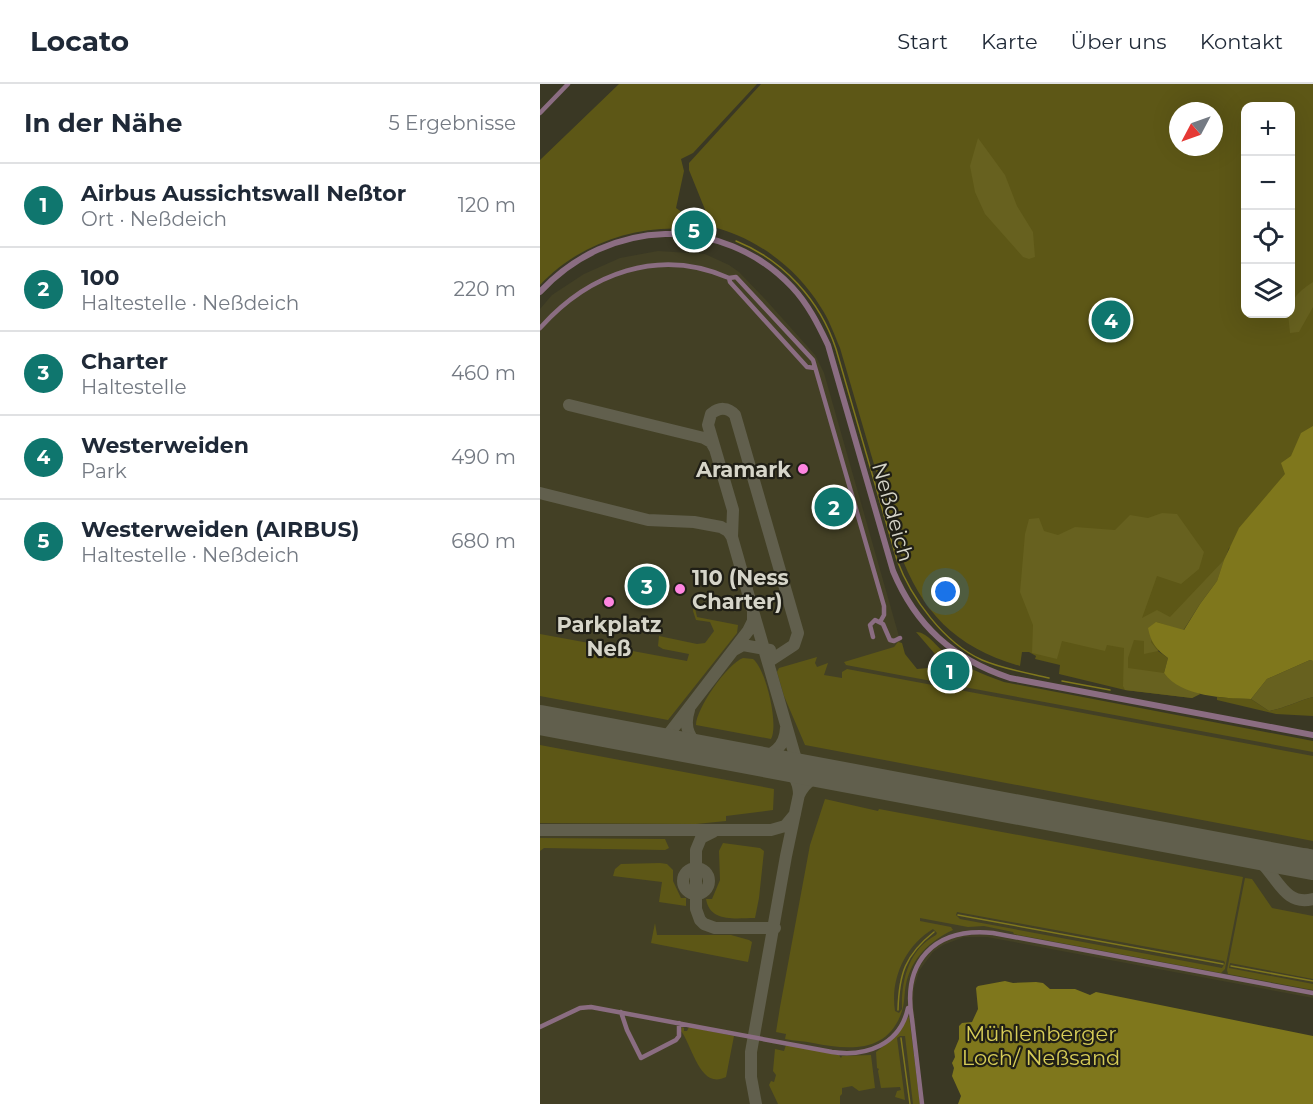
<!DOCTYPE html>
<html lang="de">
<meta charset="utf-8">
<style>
:root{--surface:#fff;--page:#f2f2f3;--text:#1f2937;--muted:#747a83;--line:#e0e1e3;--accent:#0f766e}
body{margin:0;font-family:Montserrat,sans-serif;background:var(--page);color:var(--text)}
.controls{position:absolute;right:18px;top:18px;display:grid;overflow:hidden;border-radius:12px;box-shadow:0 6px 24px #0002}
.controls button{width:54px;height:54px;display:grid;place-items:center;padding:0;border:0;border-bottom:2px solid var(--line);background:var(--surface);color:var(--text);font:30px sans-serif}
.compass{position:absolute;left:629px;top:18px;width:54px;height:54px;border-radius:50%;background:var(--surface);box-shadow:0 6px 24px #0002;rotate:229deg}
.you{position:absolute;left:406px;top:508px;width:21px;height:21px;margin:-15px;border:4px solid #fff;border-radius:50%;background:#1a73e8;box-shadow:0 0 0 9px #1a73e833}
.badge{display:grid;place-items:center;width:39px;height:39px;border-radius:50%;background:var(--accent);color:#fff;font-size:20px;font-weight:700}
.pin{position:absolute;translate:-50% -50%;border:3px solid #fff;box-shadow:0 2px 6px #0006}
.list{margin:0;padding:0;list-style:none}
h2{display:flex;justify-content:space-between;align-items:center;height:78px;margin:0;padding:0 24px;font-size:26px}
h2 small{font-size:20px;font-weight:400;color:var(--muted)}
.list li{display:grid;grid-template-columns:39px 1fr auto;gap:18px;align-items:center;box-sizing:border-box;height:84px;padding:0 24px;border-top:2px solid var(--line)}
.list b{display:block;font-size:22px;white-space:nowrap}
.list p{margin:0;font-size:20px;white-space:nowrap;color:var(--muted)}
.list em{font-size:20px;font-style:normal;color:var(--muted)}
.icon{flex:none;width:33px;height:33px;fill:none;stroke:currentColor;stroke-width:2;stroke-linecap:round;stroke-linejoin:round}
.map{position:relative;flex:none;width:773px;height:1020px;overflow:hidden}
header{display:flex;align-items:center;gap:36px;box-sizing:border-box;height:84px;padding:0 30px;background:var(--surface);border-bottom:2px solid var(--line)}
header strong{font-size:28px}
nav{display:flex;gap:33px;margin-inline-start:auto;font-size:21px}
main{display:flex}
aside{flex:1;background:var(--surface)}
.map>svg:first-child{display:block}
</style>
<header>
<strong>Locato</strong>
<nav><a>Start</a><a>Karte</a><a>Über uns</a><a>Kontakt</a></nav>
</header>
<main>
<aside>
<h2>In der Nähe<small>5 Ergebnisse</small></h2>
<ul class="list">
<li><span class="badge">1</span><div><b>Airbus Aussichtswall Neßtor</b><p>Ort · Neßdeich</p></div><em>120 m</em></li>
<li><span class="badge">2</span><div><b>100</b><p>Haltestelle · Neßdeich</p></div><em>220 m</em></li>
<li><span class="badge">3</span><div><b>Charter</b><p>Haltestelle</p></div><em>460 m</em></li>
<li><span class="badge">4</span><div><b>Westerweiden</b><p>Park</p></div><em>490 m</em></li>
<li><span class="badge">5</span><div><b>Westerweiden (AIRBUS)</b><p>Haltestelle · Neßdeich</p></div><em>680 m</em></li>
</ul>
</aside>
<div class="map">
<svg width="773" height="1020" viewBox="0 0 773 1020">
<rect width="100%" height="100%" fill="#3a3824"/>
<path fill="#434025" d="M118 167 165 170 189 181 199 188 225 215 275 271 284 289 370 591 773 666V914L447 853H424L403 861 393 868 379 887 374 904 373 919 376 944H371L379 1020H0V225L12 211 44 190 80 174Z"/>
<path fill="#5d5716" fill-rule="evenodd" d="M79 0H217L153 69 141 75 144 87 136 124C150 135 152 123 165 143L164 147C105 137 41 157 0 201V76Z
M221 0H773V416L689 464 677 497 618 567 628 574 624 589 660 610 652 614 585 606 519 590 520 581 495 575 496 572 489 568H482L480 582C416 564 381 528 359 466L300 264C294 250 289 235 280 222 256 183 214 152 169 142L166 128 149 86V79ZM706 22H750V230H706ZM638 27H674V63H638Z
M154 520 157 533 198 541 197 549 128 636 0 612V550L147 577 149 570 123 565 118 562 119 552 157 560 165 559 174 547 170 538 156 536 153 527Z
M376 548C387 548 395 561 403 567 422 582 442 590 464 598L773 657V668L370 593 306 581 304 578 354 563 358 558 362 559 365 570 377 585 388 584V587L421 591 403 576 398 586 390 585 396 580 395 570Z
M277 573 275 579 277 583 288 579 284 591 302 594V588L307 585 773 672V757L265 661 244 612 237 588 239 584Z
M203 574 213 575C226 585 239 641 231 655L156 641C156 625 187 580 203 574Z
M677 613 711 615 729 627C745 624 758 617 773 613V632L736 630 677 616Z
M0 661 234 705 233 726 186 732V737L156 740 0 739Z
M285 715 338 727 339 725 703 793 685 885 681 889 474 850 473 848 444 842 428 843 380 834V837L411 843 413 846C390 857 372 873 366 900 364 909 365 918 362 927 348 970 308 966 273 959 264 957 254 957 245 955L246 950 236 948 240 923 270 761ZM417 828 684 877 685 879 682 884 420 835 416 831ZM393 845 397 849 396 851C369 865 361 896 362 925L359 929 355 927C350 895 365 862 393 845Z
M0 754 125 755 129 764 125 766 4 764 0 767Z
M183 759 220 764 224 767 219 814 215 834C196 834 170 839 166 815H172L180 796 179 767Z
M120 779 127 780 133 786V797L141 814H146V822L119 818 122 798 73 792 75 785 81 780Z
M705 794 712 795 732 824 773 832V895L690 879 689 884 773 900V906L688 890 687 886Z
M115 839 117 851H191L209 856 212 858 208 878 111 859Z
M369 932 380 1020H373L365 952H360L357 954 365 1016 355 1013 357 1007 361 1006 360 1003 341 1004 338 987 339 985 337 984 336 968 356 952Z
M142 943 144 944V947H147L149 943 194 952 186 993C160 1006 153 963 141 947Z
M246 961 299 971 301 974 302 972 331 971 335 1004 319 1007 312 1002 302 1004V1010L300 1012V1020H238L229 1001 231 997 234 998 236 991 233 987 235 965 244 967Z"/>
<path fill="#67611f" d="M438 54 465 91 477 122 493 148 495 173 489 175 483 173 445 130 435 108 430 82Z
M773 198V223L759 248 750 249 748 230H750C750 214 761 206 773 198Z
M622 429 637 430 664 468 659 485 641 500 617 492 602 534 617 526 630 533 684 476 677 497 660 520 643 547 617 538 611 558 618 567 604 570V557L594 556 588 574V584L624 589C633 601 648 603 660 610L652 614 585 606 583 602 584 564 567 561 565 567 522 557 517 575 492 569 493 541 480 508 485 450 489 435 499 434 504 447 518 451 535 443 575 446 590 431 608 434Z
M770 576 773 577V613C758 617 745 624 729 627L711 615 727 595Z"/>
<path fill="#7f771c" d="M773 342V577L770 576 727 595 711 615C685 614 641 613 624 589L628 574C616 565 611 559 608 544L616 538 644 546 660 520 677 497 684 476 699 444 745 390 741 379 751 372 761 349Z
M465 897 473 899 496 898 503 899 510 905H535L550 911 556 908 773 952V1020H418L421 1012 412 992 414 984 412 979 415 973 414 967 419 955V942L422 939 432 938 438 925 436 904 438 902Z"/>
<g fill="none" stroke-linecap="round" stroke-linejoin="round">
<path stroke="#7f771c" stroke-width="1.5" d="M196 157C243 176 280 216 296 265L357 476C371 514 404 559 442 576 463 585 487 589 509 594
M522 597 570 606
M418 831 683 880
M691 882 773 897
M358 926C359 890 365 871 394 848
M361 954 370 1020"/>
<path stroke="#615f4d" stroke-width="12" d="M29 321 164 354 171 358 175 365
M0 409 108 436 154 438 181 443 188 447 192 453
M213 527 192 453 193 426 168 341 171 330C179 323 188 323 195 331L258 549 254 561 228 578
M194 566 203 561 230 566
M149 626C143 644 150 655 163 667
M111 657 128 651 208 547 213 537V527L262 696 246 772 211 968V993L216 1020
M216 677C233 671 245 663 246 644
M240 681C253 687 259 697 259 711 265 698 275 691 289 691
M0 746H231L245 742 255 730
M173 748 161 754 156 766V825L160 836 164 840 175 844H235
M708 769C736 782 740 824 773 815
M730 773C745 775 759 767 773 772
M143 797a13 13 0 1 1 26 0a13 13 0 1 1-26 0Z"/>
<path stroke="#615f4d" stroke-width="30" d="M0 636 773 781"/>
<path stroke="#8b6d82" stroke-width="4.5" d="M0 29 28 0
M0 244C49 189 119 163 189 194
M275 284 267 283 190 198 189 194 196 193 273 276C297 358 320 440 344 522V531L340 538
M333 553 330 541 335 536 343 540 350 556 354 557 360 554
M81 928 87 946 101 974 136 956 139 952V939
M0 943 40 924 51 923 292 968C326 973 360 961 368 924
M382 1020 372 935C362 878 394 843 453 849L773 909"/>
<path stroke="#8b6d82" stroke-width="6" d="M0 208C68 134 182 129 252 203 268 220 278 240 288 261L353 487C376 542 413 575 470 594L773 651"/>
</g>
<g fill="#fe85e0" stroke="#201f16" stroke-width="2">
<circle cx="263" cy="385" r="6"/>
<circle cx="140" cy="505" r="6"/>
<circle cx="69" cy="518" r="6"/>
</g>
<g text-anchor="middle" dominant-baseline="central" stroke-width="4.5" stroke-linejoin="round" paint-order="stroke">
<g font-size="21" font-weight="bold" fill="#d6d5c9" stroke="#201f16" text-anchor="end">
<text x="251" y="385">Aramark</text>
<text x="152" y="493" text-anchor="start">110 (Ness<tspan x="152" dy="24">Charter)</tspan></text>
<text x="69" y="540" text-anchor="middle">Parkplatz<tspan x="69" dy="24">Neß</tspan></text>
</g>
<g font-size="21" fill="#d6d5c9" stroke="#201f16">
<text transform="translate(353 428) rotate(74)">Neßdeich</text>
</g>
<g font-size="21" fill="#d6cc57" stroke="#201f16">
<text x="501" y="949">Mühlenberger<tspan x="501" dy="24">Loch/ Neßsand</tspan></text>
</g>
</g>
</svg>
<div class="controls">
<button>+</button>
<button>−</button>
<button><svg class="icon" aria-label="locate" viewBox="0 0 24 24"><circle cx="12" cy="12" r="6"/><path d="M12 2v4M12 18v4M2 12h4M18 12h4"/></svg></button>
<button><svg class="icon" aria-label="layers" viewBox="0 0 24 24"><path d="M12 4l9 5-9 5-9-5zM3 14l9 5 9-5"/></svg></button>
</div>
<svg class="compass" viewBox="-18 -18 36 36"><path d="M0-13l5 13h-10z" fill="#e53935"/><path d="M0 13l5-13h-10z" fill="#747a83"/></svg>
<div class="you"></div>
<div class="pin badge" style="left:410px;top:587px">1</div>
<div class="pin badge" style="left:294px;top:423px">2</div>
<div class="pin badge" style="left:107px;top:502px">3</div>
<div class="pin badge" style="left:571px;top:236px">4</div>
<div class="pin badge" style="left:154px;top:146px">5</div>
</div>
</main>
